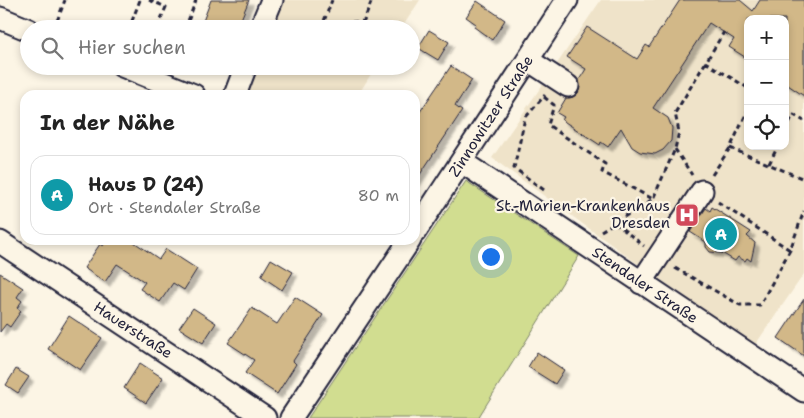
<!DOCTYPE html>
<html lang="de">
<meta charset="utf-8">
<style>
:root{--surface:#fff;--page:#f2f2f2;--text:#222;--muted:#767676;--line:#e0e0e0;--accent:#d1495b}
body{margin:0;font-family:"Shantell Sans",sans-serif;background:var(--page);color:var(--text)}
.controls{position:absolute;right:15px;top:15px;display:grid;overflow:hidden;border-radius:10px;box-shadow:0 2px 8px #0003}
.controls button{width:45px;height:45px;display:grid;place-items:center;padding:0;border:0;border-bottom:1px solid var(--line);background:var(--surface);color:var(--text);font:25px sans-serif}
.you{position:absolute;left:490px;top:256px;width:18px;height:18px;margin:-12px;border:4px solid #fff;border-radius:50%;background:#1a73e8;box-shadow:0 0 0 8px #1a73e833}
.badge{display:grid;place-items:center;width:32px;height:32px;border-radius:50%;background:var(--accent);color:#fff;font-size:16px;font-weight:700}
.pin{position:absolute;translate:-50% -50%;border:2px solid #fff;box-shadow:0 1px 5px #0006}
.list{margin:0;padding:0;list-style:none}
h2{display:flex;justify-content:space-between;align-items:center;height:65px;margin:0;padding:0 20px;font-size:21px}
h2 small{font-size:16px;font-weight:400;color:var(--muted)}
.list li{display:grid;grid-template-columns:32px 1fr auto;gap:15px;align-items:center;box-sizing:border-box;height:80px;margin:0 10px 10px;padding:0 10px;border:1px solid var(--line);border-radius:15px}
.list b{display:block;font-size:19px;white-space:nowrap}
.list p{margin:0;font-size:16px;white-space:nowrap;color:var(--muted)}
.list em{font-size:16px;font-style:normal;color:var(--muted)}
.icon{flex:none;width:28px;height:28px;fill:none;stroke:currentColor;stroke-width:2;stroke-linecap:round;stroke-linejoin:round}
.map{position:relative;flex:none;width:804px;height:418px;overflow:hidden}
.search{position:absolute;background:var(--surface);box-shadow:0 2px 8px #0003;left:20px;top:20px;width:400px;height:55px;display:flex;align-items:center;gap:12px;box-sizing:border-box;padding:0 18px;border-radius:28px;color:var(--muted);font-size:19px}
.panel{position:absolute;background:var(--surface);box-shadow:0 2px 8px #0003;left:20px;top:90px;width:400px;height:155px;border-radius:15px}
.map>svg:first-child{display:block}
</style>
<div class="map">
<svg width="804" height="418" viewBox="0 0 804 418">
<defs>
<filter id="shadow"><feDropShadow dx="4.5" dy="4.5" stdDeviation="1" flood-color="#0004"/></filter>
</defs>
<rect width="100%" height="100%" fill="#fcf5e5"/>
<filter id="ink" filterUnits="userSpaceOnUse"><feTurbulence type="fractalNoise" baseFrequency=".02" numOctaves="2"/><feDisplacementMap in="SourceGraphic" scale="10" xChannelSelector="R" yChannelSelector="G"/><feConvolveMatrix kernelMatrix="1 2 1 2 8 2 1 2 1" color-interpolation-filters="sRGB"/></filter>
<g filter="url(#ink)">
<path fill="#efe3c9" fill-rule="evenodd" d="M282 0H420L401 29H271Z
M601 0H804V274L755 345 649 272 492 158ZM748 19H785V146H748Z
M257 66H376L358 95H246Z"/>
<path fill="#d1dd90" stroke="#7a8066" d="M466 181 579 256 478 418H308Z"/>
<path fill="#d2b888" stroke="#22223b" filter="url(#shadow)" d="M211 0H249L237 29H200Z
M680 0H740L753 11 760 0H804V96L785 83V19H748V59L729 47 734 39 709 23 653 108 668 118 672 128 671 141 663 150 655 154 640 152 632 147 621 128 608 147 601 142 600 145 562 120 564 117 557 113 566 98 573 97 578 93 580 86 579 80 586 69 567 57 587 27 637 59 646 45 649 47Z
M477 1 505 20 492 40 474 27 476 24 466 17Z
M429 30 449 42 438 60 418 48Z
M451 66 472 80 455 106 462 111 415 182V119Z
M712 207 751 232 747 236 755 243 751 261 747 258 745 261 738 257 735 261 722 253 710 252 706 247V242L690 232 706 208 710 211Z
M106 240H131L159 259 166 249 197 269 184 290 173 283 160 302 140 289 145 282 117 264 105 282 84 268 100 244 103 246Z
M271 259 293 272 282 290 261 276Z
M0 273 23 288 17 297 22 301 17 308 21 311 10 327 6 324 0 332Z
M295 297 323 315 293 361 296 364 277 394 245 373 254 360 228 343 252 308 277 324Z
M804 299V356L778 338Z
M193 308 216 323 203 343 179 328Z
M69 316 102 338 80 370 48 349Z
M537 352 564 370 555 384 528 367Z
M140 363 163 378 146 403 124 388Z
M16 369 29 377 18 393 6 385Z"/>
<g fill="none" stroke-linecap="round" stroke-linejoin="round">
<g stroke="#22223b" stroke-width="25">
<path id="minor" d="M0 18 29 30
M260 29 272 0
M528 60 568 86
M122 66 194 95
M235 95 246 66
M462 162 804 391
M415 232 567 0
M0 242 265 418
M641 283 702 191
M291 418 410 240"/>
</g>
<path stroke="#22223b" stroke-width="3" stroke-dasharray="5 4" stroke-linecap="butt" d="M140 0 132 21 151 29
M149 0 166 7 157 29
M54 29 65 0
M185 29 196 0
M321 29 332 0
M336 29C343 21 354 22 364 21L372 0
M705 62 748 88
M324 66 325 69
M544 97 554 105 548 125 605 164 602 172 653 199
M785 110 804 121
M785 131 793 115
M730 148 804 179
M675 149 692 175
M769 164 778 146
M712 175 730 148 748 110
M544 190 514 168 525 118 545 95
M718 202 790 250
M615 223 644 246
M601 231 653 199 675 149 679 132 675 113 724 32
M675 268 740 305H760L790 250 804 211"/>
<use href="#minor" stroke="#fcf5e5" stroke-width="21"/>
</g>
</g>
<defs>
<g id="hospital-square" transform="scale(1.25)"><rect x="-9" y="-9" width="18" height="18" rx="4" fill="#d1495b" stroke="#fcf5e5"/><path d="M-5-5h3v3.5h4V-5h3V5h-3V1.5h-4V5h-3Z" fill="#fff"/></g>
</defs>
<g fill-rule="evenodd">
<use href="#hospital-square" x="687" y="215"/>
</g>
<g text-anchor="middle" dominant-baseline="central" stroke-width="4.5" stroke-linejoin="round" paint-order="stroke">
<g font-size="15" fill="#22223b" stroke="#fcf5e5">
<text transform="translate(491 116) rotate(-57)">Zinnowitzer Straße</text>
<text transform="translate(645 285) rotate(34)">Stendaler Straße</text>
<text transform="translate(133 330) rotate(33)">Hauerstraße</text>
</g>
<g font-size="15" fill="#22223b" stroke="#fcf5e5" text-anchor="end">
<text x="670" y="206">St.-Marien-Krankenhaus<tspan x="670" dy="17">Dresden</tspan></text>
</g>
</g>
</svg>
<div class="controls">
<button>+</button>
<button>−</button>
<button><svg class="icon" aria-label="locate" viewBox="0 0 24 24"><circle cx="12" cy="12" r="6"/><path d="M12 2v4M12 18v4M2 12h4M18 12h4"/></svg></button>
</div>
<div class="you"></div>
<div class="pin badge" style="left:721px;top:234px;background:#0f9aa8">A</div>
<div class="search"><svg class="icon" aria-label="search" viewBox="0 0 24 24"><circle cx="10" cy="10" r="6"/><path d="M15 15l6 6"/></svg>Hier suchen</div>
<section class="panel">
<h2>In der Nähe<small></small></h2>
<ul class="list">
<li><span class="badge" style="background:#0f9aa8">A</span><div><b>Haus D (24)</b><p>Ort · Stendaler Straße</p></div><em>80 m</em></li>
</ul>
</section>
</div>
